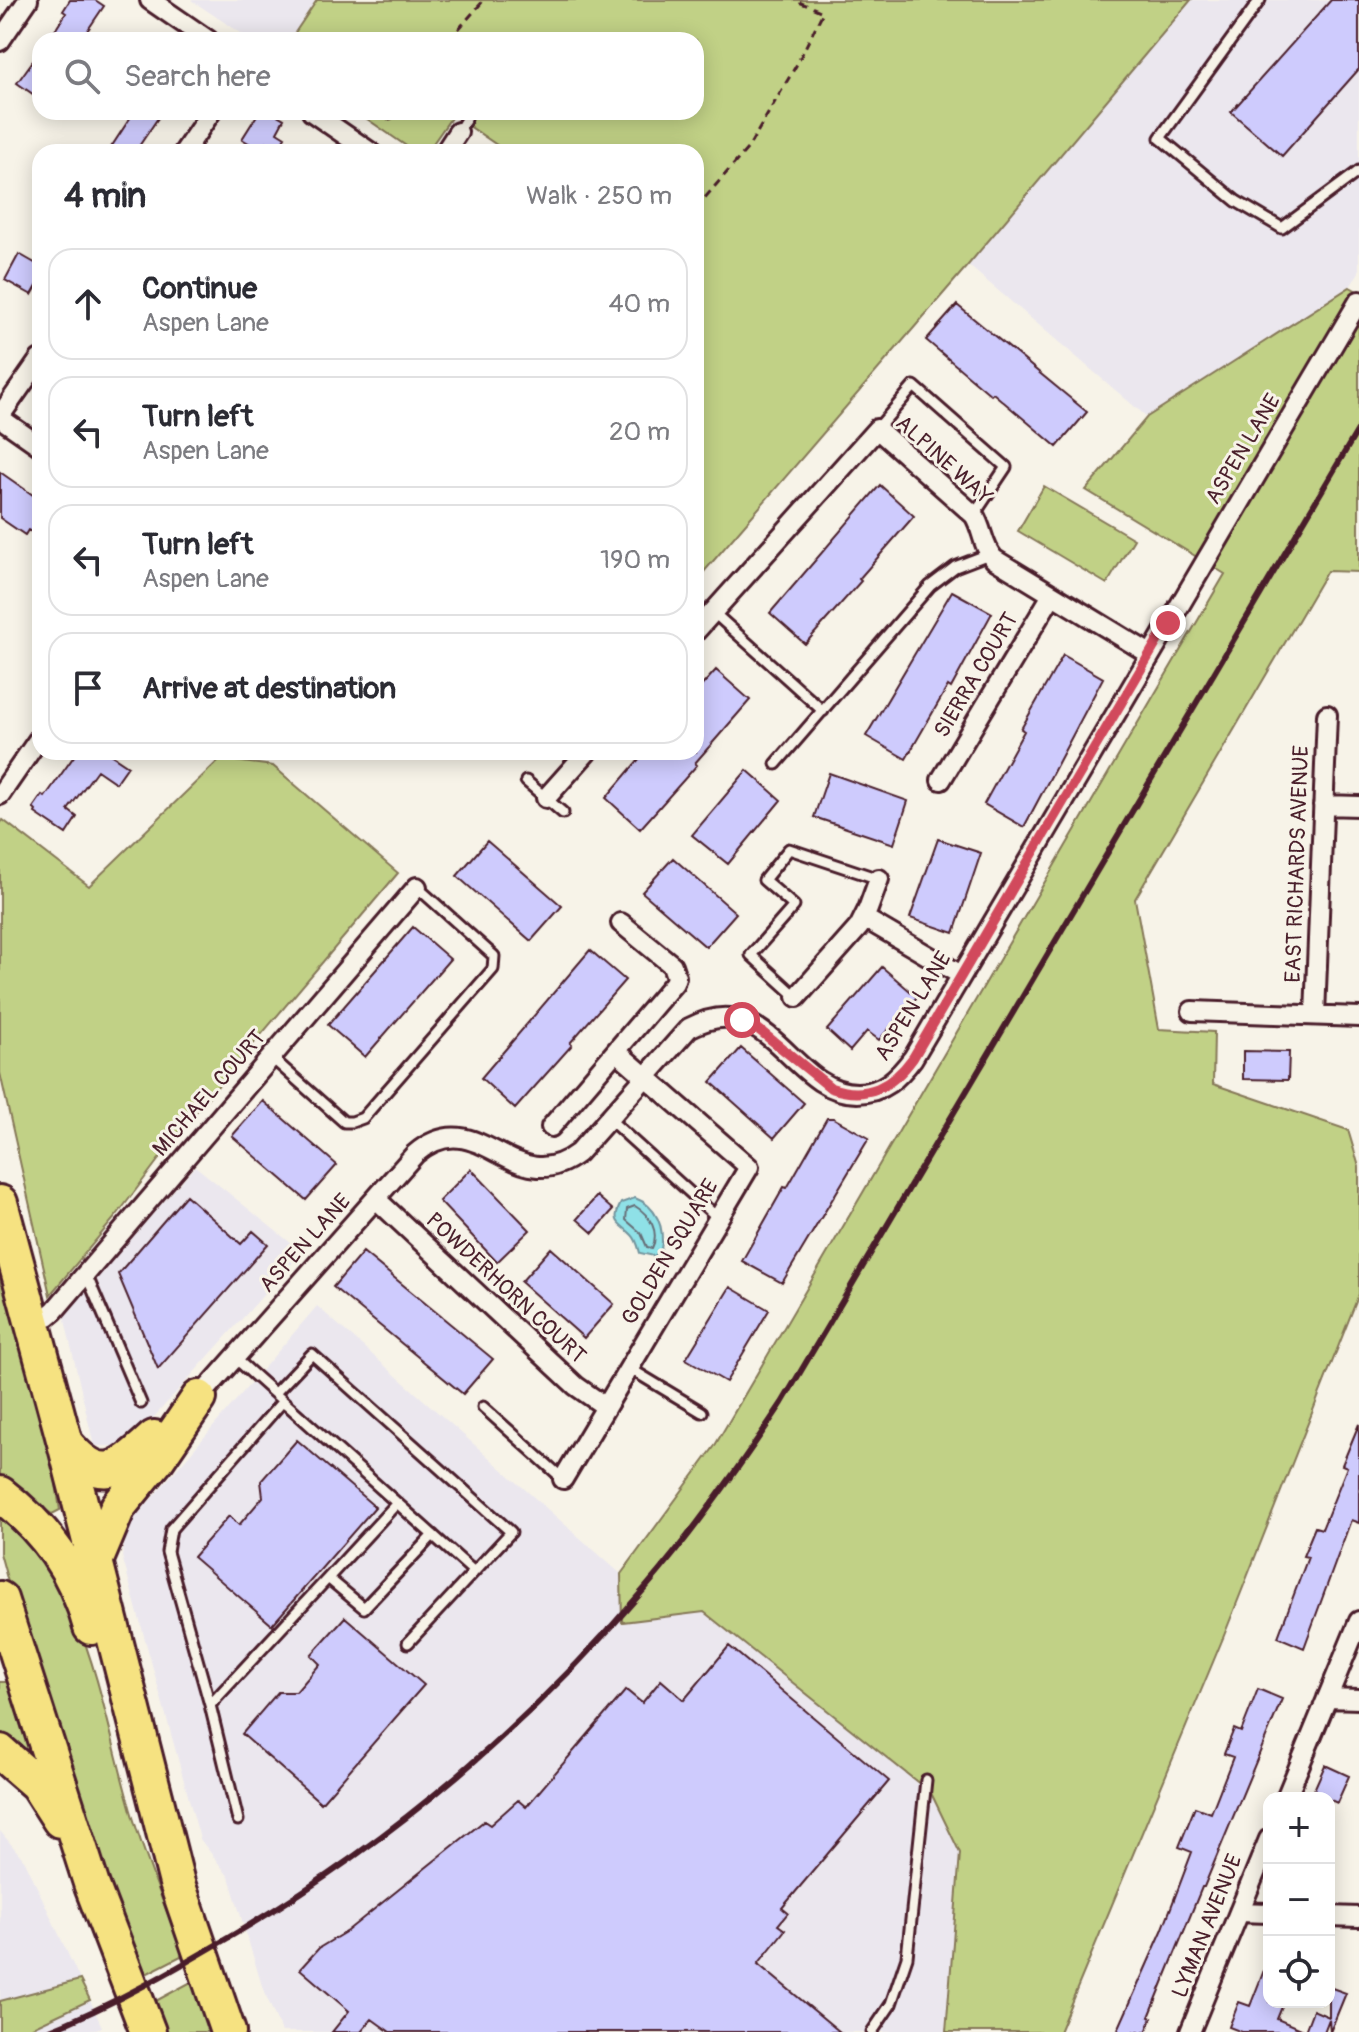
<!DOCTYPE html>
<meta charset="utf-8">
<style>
:root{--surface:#fff;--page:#f7f7f7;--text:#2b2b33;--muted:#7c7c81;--line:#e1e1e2}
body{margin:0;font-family:Pangolin,sans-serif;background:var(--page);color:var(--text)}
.controls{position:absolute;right:24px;bottom:24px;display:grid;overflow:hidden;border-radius:16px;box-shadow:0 4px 20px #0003}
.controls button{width:72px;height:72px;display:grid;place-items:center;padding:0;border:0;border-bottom:2px solid var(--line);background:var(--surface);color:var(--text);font:40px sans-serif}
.stop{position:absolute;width:24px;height:24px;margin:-18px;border:6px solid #d1495b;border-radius:50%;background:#fff}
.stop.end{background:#d1495b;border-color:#fff;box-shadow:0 2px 8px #0008}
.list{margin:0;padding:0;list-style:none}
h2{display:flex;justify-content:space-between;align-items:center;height:104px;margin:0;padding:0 32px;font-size:34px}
h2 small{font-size:26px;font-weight:400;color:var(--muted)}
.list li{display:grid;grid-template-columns:52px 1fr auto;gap:24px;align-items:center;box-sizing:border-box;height:112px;margin:0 16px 16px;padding:0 16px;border:2px solid var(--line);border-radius:24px}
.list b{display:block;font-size:30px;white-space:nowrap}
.list p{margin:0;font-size:26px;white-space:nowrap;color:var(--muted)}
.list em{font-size:26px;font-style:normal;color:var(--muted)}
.icon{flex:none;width:44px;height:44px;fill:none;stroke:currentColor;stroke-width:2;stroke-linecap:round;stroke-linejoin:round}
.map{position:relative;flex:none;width:1359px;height:2032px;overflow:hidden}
.search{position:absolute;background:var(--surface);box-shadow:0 4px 20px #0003;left:32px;top:32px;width:672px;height:88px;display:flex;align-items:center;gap:20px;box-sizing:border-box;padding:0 28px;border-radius:24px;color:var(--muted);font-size:30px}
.panel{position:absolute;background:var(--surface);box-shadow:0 4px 20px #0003;left:32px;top:144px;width:672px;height:616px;border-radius:24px}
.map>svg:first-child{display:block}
</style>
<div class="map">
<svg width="1359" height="2032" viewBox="0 0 1359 2032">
<rect width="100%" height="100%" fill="#f7f3e8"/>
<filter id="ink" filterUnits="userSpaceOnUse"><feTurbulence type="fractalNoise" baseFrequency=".0125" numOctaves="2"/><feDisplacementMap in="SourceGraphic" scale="16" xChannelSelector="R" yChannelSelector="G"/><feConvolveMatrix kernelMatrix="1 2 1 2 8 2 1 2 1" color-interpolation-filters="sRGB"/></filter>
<g filter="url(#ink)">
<path fill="#ebe7ee" d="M191 0H317L290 40H251Z
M1191 0H1359V272L1350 287 1147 417 968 265Z
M195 1166 302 1252 128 1446H94L64 1316Z
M317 1306 621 1574 622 1621 704 1612 931 1793 960 1853 946 2032H282L263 1989 229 1877 200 1839 122 1556 128 1526Z
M0 1831 25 1861 80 1980 0 2001Z
M90 2000 102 2027 87 2032H22Z"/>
<path fill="#c1d186" stroke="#867858" stroke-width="2" d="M317 0H1191L968 265 696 581V152H507L453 115 427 152H415L357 112H696V40H290Z
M1350 287 1359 292V572L1327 571 1135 899 1159 1029 1214 1032 1213 1084 1348 1130 1359 1167V1294L1223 1638 1059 2032H946L960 1853 931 1793 704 1612 622 1622 621 1574 714 1447 1225 574 1086 490 1147 417Z
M1044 486 1134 539 1107 584 1018 531Z
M220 759 273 766 398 873 183 1127 117 1215 50 1295 0 1073V824L3 820 89 886Z
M0 1263 53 1463 60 1510 52 1514 0 1482Z
M0 1512C87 1586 99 1697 128 1800 142 1853 165 1904 183 1955L142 1976 118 1915 14 1604 0 1553Z
M0 1682H7L36 1771 0 1741Z
M80 1980 90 2000 22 2032H0V2001Z
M193 1981 212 2032H167L152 2003Z"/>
<path fill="#8fe1e7" stroke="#73939c" stroke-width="2" d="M635 1198C657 1206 665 1228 661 1250L654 1256 640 1253C638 1246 637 1240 632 1235 621 1223 610 1224 621 1203Z"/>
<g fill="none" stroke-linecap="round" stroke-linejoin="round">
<path stroke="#666d76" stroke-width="2" d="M635 1206C650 1215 660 1232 652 1248L647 1247 641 1233 626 1220 627 1209Z"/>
</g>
<path fill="#cecbfd" stroke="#4a1f2b" stroke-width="2" d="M70 0H95L104 6 81 40H49L66 13 63 11Z
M1331 0H1359V69L1282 156 1231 112Z
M40 51V99L17 83Z
M134 112H162L135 152H108Z
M259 112H272L284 119 277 132 285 137 277 150 267 143 262 151 242 139Z
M19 254 40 266V281L32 295 5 280Z
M957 305 1087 412 1057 447 993 393 991 395 926 340Z
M0 472 40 500V537L28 530 25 535 0 518Z
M880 485 914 516 859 579 861 581 805 644 770 613Z
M952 591 992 613 951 688 948 686 906 759 866 736Z
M1063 655 1103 678 1024 827 984 804 1024 731 1021 729Z
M716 670 750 700 695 763 697 765 640 829 606 798 645 752H696V692Z
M77 752H107L128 766 116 783 97 770 68 810 77 817 66 834 35 813 36 811 33 808 42 795 45 797Z
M747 770 781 800 728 864 692 835Z
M829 773 908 801 894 844 814 817Z
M938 839 981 853 954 933 910 918Z
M487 841 562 906 531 941 457 876Z
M673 858 736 913 706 947 642 892Z
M413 927 450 959 365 1057 328 1025Z
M590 950 625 980 570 1043 572 1045 515 1109 481 1078Z
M882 967 917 997 879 1040 867 1031 850 1051 827 1030Z
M741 1048 804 1103 774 1138 711 1082Z
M1243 1051 1289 1052 1288 1080 1243 1079Z
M263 1101 337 1165 306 1200 232 1136Z
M827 1118H833L869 1138 782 1283 742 1261 784 1187 787 1188Z
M471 1169 530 1230 497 1262 439 1201Z
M186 1195 241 1244 253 1231 268 1244 158 1369 118 1274Z
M597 1196 613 1210 593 1233 577 1219Z
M551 1248 614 1304 584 1338 521 1282Z
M363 1252 493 1359 463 1394 333 1287Z
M730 1287 769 1310 726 1382 686 1359Z
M1359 1424V1523L1351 1520 1304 1648 1278 1637 1308 1557 1303 1556 1315 1527 1322 1529 1347 1467 1342 1465Z
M297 1440 375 1507 272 1625 193 1557 229 1516 239 1525 263 1497 261 1481Z
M345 1617 424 1685 321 1803 242 1734 278 1692H296L320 1664 311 1655Z
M729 1646 889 1781 782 1908 788 1913 778 1925 785 1930 758 1964 840 2032H390L372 2019 361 2032H332L349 2011 300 1969 319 1948 347 1931 484 1821 490 1825 518 1800 526 1807 626 1690 642 1703 661 1680 684 1700Z
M1258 1689 1282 1699 1204 1887H1202L1149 2017 1152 2018 1146 2032H1117L1162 1931 1192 1852 1179 1847 1195 1807 1211 1813 1233 1757 1224 1754 1234 1729 1241 1732Z
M1325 1765 1349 1776 1337 1803 1313 1792Z
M1268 1960 1269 2002H1284L1277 2019 1305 2031 1313 2010 1329 2017V1987L1346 1993 1330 2032 1329 2019 1324 2032H1242L1229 2027 1239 2002 1250 2006Z"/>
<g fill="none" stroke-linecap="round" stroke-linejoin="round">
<g stroke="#4a1f2b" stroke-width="15">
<path id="lane" d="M1260 0 1160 138 1236 201 1282 228 1359 171
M389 113 390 112
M458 132 466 119 467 112
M877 429 914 386 1006 467 974 515
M713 612 823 711
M776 764 930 586 955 567 989 554
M526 781 563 813
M797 997 751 955 794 906 764 880 789 849 879 879
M271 1057 344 1122H352L363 1118 493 969 494 956 417 887
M608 1118 718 1218
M86 1274 141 1403
M235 1358 473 1571
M629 1368 702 1412
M275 1393 312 1354 511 1532 408 1643
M283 1401 171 1529 167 1552 210 1705 328 1578
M483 1407 563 1479
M397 1503 328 1578 364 1608 433 1535
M210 1705 238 1820
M872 2032 891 2004 907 1957 926 1780"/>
</g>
<g stroke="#4a1f2b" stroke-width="24">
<path id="street" d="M150 0 208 40
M0 41 28 0
M312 112 370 152
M184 152 211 112
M445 152 458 132
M0 416 40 359
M0 418 40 446
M696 631 877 429 974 515C983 529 982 546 994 559L1150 654
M941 780 1052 595
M0 795 40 737
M546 798 587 752
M1323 805 1359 806
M864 918 961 975
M797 997 859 927 868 909 879 879
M1192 1011 1359 1017
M1315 1015 1327 715
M551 1127 674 983 676 977 672 965 621 923
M376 1199 576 1386 606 1407
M32 1321 48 1316 54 1311 417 887
M199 1398 415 1154C479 1099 513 1203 578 1153L689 1028C706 1019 725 1014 743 1021 785 1036 808 1093 857 1093 883 1093 898 1078 913 1058L1359 301
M563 1479 749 1167 616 1051
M1327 1698 1359 1699
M1286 1798 1359 1621
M1239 1912 1269 1913
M1329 1916 1359 1917
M1190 2032 1269 1839"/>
</g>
<g stroke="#4a1f2b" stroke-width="40">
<path id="highway" d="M0 1203 65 1443 177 1883 228 2032
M65 1443C102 1487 119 1470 154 1438
M0 1494C46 1529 76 1571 91 1627
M95 1562 118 1507 158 1458 199 1398
M0 1599 92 1886 148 2032
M0 1752 37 1784 60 1820"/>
</g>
<path stroke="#4a1f2b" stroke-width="3" stroke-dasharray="8 6" stroke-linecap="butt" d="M449 40 484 0
M696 208 748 148 797 64 823 12 794 0"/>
<use href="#lane" stroke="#f7f3e8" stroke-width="9"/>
<use href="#street" stroke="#f7f3e8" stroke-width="18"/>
<use href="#highway" stroke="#f6e281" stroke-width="34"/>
<path stroke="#4a1f2b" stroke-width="6" d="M45 2032C114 2005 179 1967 243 1929 394 1839 532 1722 646 1587 696 1529 740 1466 782 1403L1359 428"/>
</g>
</g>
<g fill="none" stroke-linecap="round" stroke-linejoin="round" filter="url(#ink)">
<path stroke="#d1495b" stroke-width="10" d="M742 1020 753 1025 831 1088C867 1100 892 1087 913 1058L1168 623"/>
</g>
<g text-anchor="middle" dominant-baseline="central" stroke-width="6" stroke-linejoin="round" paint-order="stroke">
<g font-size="22" fill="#4a1f2b" stroke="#f7f3e8">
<text transform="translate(1243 449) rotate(-59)">ASPEN LANE</text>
<text transform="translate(944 460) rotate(42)">ALPINE WAY</text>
<text transform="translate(976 675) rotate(-59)">SIERRA COURT</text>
<text transform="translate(1297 864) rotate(-88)">EAST RICHARDS AVENUE</text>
<text transform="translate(913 1006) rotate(-58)">ASPEN LANE</text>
<text transform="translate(209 1093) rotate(-49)">MICHAEL COURT</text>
<text transform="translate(305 1243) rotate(-48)">ASPEN LANE</text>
<text transform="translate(670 1252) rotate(-59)">GOLDEN SQUARE</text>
<text transform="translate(506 1288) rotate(43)">POWDERHORN COURT</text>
<text transform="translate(1207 1926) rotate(-68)">LYMAN AVENUE</text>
</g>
</g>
</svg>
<div class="controls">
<button>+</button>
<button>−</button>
<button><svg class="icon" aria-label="locate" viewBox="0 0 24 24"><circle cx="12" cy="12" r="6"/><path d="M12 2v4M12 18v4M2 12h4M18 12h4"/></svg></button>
</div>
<div class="stop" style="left:742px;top:1020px"></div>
<div class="stop end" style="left:1168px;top:623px"></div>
<div class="search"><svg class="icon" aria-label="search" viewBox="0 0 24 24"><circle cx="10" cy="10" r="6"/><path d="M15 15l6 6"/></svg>Search here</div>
<section class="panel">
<h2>4 min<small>Walk · 250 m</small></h2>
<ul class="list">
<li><svg class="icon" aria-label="ahead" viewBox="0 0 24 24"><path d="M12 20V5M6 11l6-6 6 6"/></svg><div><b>Continue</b><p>Aspen Lane</p></div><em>40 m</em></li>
<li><svg class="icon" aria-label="left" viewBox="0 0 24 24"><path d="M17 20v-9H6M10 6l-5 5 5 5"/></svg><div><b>Turn left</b><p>Aspen Lane</p></div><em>20 m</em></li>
<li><svg class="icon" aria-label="left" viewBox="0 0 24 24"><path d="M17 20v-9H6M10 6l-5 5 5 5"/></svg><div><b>Turn left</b><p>Aspen Lane</p></div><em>190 m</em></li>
<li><svg class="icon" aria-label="arrive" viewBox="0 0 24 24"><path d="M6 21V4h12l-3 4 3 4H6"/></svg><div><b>Arrive at destination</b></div></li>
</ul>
</section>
</div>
